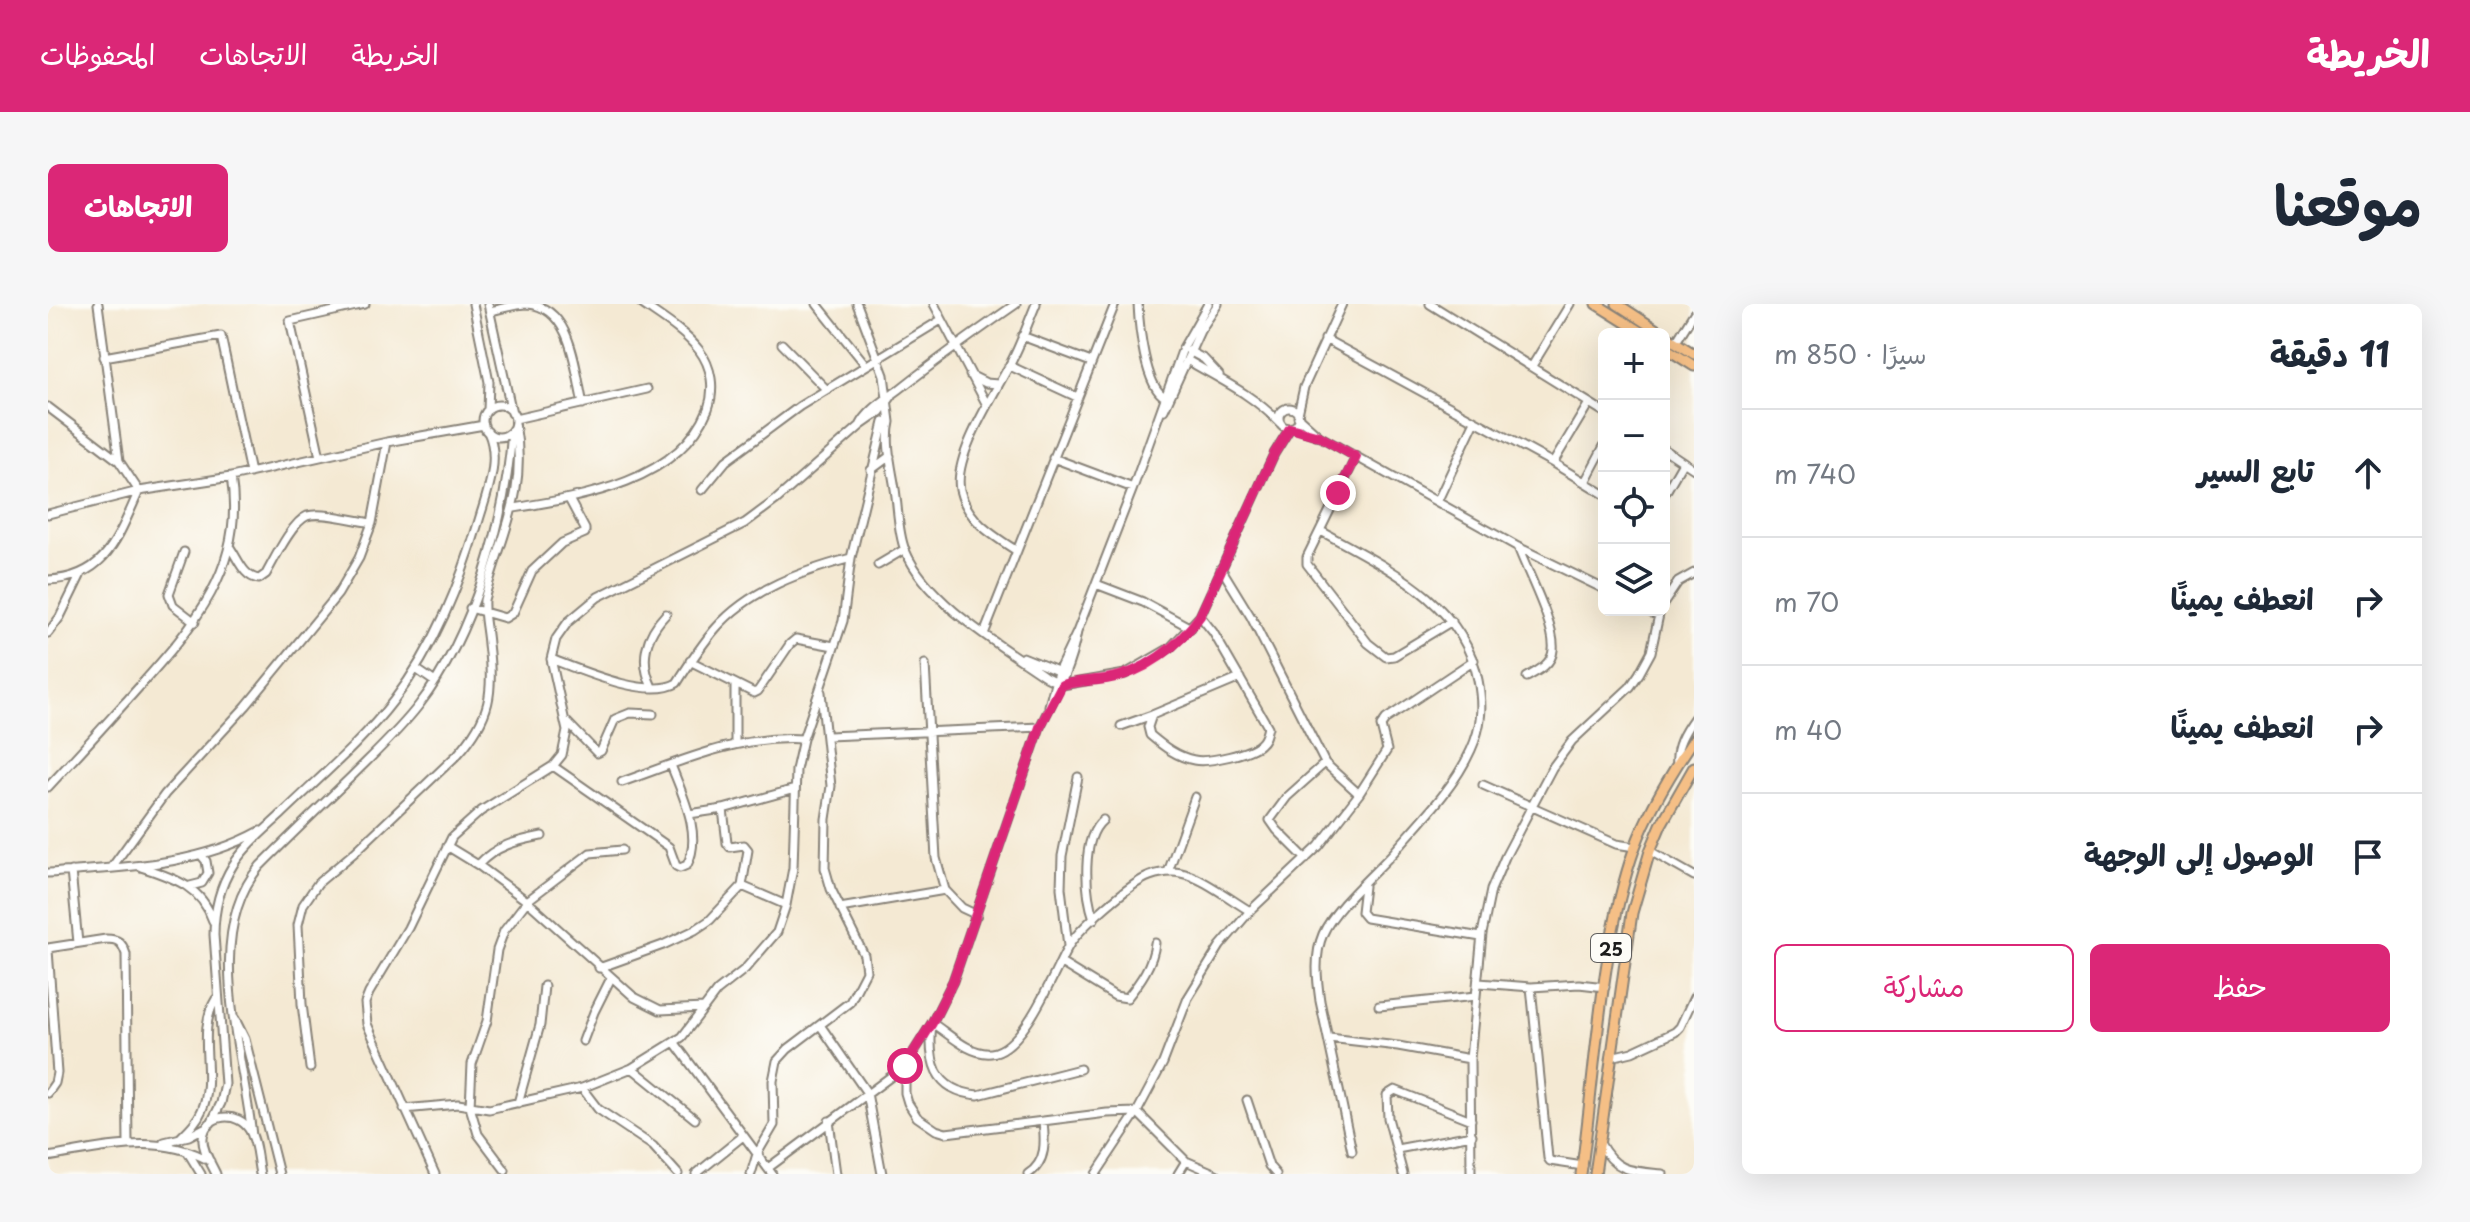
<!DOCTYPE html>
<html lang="ar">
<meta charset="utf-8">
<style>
:root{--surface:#fff;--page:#f6f6f7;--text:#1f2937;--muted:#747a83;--line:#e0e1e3;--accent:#db2777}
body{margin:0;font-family:"Playpen Sans","Playpen Sans Arabic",sans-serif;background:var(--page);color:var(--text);direction:rtl}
.controls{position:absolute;right:24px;top:24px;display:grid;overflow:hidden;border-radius:12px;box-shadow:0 8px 32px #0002}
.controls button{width:72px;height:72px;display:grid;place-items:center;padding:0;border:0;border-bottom:2px solid var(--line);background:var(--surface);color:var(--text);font:40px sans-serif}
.stop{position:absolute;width:24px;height:24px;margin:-18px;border:6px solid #db2777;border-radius:50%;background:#fff}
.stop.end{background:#db2777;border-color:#fff;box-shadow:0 2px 8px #0008}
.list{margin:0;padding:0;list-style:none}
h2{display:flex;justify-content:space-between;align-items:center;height:104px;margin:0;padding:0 32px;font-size:34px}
h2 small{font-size:26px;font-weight:400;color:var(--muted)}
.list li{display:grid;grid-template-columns:52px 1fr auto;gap:24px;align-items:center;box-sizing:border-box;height:128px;padding:0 32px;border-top:2px solid var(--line)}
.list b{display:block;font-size:30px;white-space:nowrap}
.list em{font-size:26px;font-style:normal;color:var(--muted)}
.actions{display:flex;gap:16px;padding:24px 32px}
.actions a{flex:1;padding:18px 0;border:2px solid var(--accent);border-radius:12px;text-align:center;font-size:28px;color:var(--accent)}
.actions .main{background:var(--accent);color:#fff}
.icon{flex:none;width:44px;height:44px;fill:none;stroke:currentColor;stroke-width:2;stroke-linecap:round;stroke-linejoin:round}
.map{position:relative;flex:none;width:1646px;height:870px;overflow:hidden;direction:ltr;border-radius:12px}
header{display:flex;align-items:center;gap:48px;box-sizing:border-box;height:112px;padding:0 40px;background:var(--accent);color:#fff}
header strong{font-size:38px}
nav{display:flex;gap:44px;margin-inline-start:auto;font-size:28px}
.intro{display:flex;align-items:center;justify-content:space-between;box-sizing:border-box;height:192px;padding:0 48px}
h1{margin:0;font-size:56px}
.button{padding:20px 36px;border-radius:12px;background:var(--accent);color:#fff;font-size:28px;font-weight:700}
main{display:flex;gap:48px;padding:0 48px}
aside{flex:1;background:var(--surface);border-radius:12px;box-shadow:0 8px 32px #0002}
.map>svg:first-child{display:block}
</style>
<header>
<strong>الخريطة</strong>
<nav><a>الخريطة</a><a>الاتجاهات</a><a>المحفوظات</a></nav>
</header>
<div class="intro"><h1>موقعنا</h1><a class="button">الاتجاهات</a></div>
<main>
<aside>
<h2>11 دقيقة<small>سيرًا · 850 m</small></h2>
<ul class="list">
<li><svg class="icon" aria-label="ahead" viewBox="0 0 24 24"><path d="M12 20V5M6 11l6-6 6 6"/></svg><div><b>تابع السير</b></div><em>740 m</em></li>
<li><svg class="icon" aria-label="right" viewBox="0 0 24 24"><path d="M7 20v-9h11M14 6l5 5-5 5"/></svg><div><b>انعطف يمينًا</b></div><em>70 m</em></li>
<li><svg class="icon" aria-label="right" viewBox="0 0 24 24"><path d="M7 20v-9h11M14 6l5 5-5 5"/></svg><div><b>انعطف يمينًا</b></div><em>40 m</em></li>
<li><svg class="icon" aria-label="arrive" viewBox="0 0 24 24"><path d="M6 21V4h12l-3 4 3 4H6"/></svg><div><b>الوصول إلى الوجهة</b></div></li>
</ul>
<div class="actions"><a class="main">حفظ</a><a>مشاركة</a></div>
</aside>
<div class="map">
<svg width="1646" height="870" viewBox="0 0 1646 870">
<rect width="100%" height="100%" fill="#fdfcf7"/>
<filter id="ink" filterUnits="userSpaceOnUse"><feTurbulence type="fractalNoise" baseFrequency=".0125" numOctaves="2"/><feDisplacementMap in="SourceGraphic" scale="16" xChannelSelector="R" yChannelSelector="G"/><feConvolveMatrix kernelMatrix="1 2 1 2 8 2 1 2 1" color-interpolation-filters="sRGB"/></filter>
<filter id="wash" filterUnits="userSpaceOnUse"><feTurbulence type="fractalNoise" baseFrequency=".006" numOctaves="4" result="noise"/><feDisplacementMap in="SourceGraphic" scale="32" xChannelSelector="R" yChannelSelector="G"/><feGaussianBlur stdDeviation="1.8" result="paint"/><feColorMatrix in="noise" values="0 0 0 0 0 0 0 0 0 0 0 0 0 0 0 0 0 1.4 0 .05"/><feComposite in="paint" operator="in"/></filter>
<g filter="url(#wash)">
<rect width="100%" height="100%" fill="#f4e9d3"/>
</g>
<g filter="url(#ink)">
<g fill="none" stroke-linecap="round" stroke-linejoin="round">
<g stroke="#888278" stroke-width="11">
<path id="minor" d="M50 0 71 157
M425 0 441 78 440 106
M440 0 464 109
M769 0 817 60
M809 0 836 71 842 118C837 139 844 165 847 185 850 204 850 229 857 246 879 299 952 341 998 373L1014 381 1077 370 1122 344 1152 312 1226 150 1242 124
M886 0 939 101
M1090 0C1091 22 1097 83 1117 93
M1382 0 1556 108
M442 7C453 5 467 0 480 0 525 4 527 67 535 100
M974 32 1043 58
M1277 35 1505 159 1556 190
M1628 38 1646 9
M734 40 778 85
M1141 47 1156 55 1171 71
M56 53 173 32 202 169
M1139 56C1173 76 1204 90 1232 119
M962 62 1029 93
M1484 62 1522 0
M922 71 938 79 950 80
M435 117a16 16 0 1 1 32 0a16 16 0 1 1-32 0Z
M0 103 71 157 91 187C70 233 58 274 0 276
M1231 114a10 10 0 1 1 20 0a10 10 0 1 1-20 0Z
M1116 106 1152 27 1170 0
M1250 110 1256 83 1294 0
M1250 113 1270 131
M467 115 599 85
M812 122C819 106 839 95 853 84 890 55 929 27 968 0
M1244 123 1271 132 1470 243 1556 285
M1616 145 1646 165
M272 153 242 17 317 0
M1308 153 1259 253V260L1320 339 1338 353 1346 352 1404 317
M1005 154 1085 184
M1505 159 1541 99
M823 166 842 152
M1537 178 1556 142
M654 186 678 157 752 102 893 16
M1616 191 1635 158
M1390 196 1427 117
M466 204C534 193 631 178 660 105 667 85 664 63 651 46 636 27 614 14 594 0
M0 210 91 187 183 173 339 138 436 121
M1273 227C1337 263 1415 297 1430 376 1435 401 1434 422 1423 446 1406 484 1373 517 1346 548 1326 570 1286 604 1275 630 1266 651 1269 676 1272 697L1304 847
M181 242C190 254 195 273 211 275L218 270C226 256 244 218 259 212 274 207 308 217 324 219
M1470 243C1479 268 1508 322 1505 346 1504 360 1490 367 1479 373
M969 247C944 231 919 216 912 186 905 153 945 92 961 62 972 43 979 21 988 0
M136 248 121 290 125 301 147 318
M830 261 857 245
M1173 264 1203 313 1277 459 1311 490
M1048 280 1095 298 1143 324
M1616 299 1630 278 1646 269
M422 304 457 314 465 309 484 267 514 239 537 229V225L521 195
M1598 306 1610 312
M1029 328C1023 363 1008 391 992 423L905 677 884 719 857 762V789L860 799 869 813 888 826 898 829 1059 809 1089 808 1138 857 1168 870
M0 329 12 313 32 272
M936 330 1067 0
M975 353 1012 368
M503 355C532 366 600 396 629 379 641 360 653 341 668 324 702 285 755 267 803 254
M642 357 706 389 710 387 742 340 748 335 786 342
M877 360 888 554 897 586 914 604 929 611
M368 365 387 378
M604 383C591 356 598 331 618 310
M1001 402 1010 368 1029 328 1085 184 1135 44 1160 0
M1104 411 1192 374
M519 418 549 449 553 447 567 415 582 409 605 410
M1073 422 1104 411 1100 423 1102 431C1115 442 1129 453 1146 456 1160 459 1203 449 1212 440 1218 435 1218 430 1220 423L1165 328 1152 312
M780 432 992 423
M687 439V380
M1629 461C1627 443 1636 428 1646 414
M505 462 621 543 628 562 632 564 639 561C655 531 634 490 623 461
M574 478C634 457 690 431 755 435
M1435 481 1568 540 1587 543
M0 483C28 453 55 423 83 392 140 328 199 267 183 173
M641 510 675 505 747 485
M399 542 430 561 479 597 586 693 612 706 656 704
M1602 547 1646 572
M1258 555 1229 526 1222 516 1239 493 1277 459
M430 561C448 541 469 537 494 532
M64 563 117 490 198 402 290 290 311 254 324 219 339 138
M93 563C126 574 153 582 165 617
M23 567 30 639
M1120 568 1147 493
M0 569C72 563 147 563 212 527
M142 582 154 579 160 569 158 557 153 551
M694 582 738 601
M1316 582 1313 608 1318 614 1433 633
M792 604 897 586
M1046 615C1037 589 1033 534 1055 516
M1020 642 1013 584 1014 552 1030 473
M0 644 58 635C70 635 74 638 78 650L80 840
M0 646 9 769 7 779 0 789
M1013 659 1067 692 1079 694C1092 678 1105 660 1107 639
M551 664 615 641 647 626 662 616 694 582 700 546 696 541 682 543 679 539 675 505
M1431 679 1483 683 1531 680 1557 683
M1483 683 1500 854 1502 857 1535 862
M1331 702 1428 692
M187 715 197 735 231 870
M772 721 819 789 834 870
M1281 734 1350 742 1422 755
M535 737 546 708 563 674
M627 739 724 870
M1563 753 1584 748 1627 728 1632 723 1646 693
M262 764 254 700 250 621 255 601 270 579 307 548 410 450C443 413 446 388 440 340 439 325 435 311 436 296 453 230 480 190 467 119
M584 764 647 815
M1032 765 930 791C885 787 880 756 884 719 901 730 922 751 943 749 976 746 1005 670 1020 643 1030 625 1082 579 1102 572 1111 569 1123 567 1133 569 1154 573 1183 596 1202 607
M534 784 550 805 605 842 630 870
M1199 796 1221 862 1228 870
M470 799 492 721 496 682
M356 805 410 800 441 805 534 784 584 764 634 733 669 687 697 665 729 628 738 601 745 564 748 466 755 435 795 317 803 254 836 118
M781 817 788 870
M163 819 173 799 177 780 166 631C166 606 172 582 185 561 198 541 218 525 235 509 273 472 314 438 346 396 387 343 412 280 431 216 439 189 453 156 440 128
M204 832C196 750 153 631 212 562 243 531 273 502 304 472 327 449 351 427 371 401 426 330 458 215 464 126
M131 835C140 826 149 818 154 806 169 771 147 728 168 695
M116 838 141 832 160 822
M1552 839C1568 869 1585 867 1615 870
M1349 845 1424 831
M139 847 153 870
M0 853C56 844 110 828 162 857
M720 864 857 762
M457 866 430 830 422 803 424 760 439 717 449 646 456 627 479 597 542 549 574 546
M168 870C163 859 154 846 155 834 157 809 191 806 202 827 209 838 209 857 212 870
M387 870 319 720 317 699 321 689 360 624 404 533 433 507 505 462 514 451 519 427 503 355 508 335 520 318 550 293 697 219 728 196 812 122 832 108 846 89
M648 870 695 832
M703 870 709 850 726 821 725 777 729 757 740 745 802 698 818 667 816 651 783 585 777 564 778 515 783 482 773 388
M980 870C999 858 997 837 995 817
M1048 870 1089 808 1115 759 1140 694 1172 642 1202 607 1271 542 1311 490 1339 446 1333 422 1338 415 1426 356
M1130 870 1138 857
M1355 870 1340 814 1339 791 1347 786 1423 816
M1423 870 1422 755 1434 630 1443 586 1457 553 1504 464 1524 437 1582 383 1591 370 1603 348 1612 306"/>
</g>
<g stroke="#888278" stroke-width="13">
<path id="major" d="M1548 0 1596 30
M1569 0 1615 30
M1616 31 1646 50
M1616 43 1646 62
M1533 870C1548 766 1552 641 1587 543 1601 505 1623 469 1646 435
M1547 870 1584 609 1602 547 1613 521 1646 463"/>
</g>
<use href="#minor" stroke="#fff" stroke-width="7"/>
<use href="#major" stroke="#f5bf86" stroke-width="9"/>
</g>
</g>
<g fill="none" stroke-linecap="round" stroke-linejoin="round" filter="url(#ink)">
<path stroke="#db2777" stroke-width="10" d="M857 762 884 719 905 677 992 423 1014 381C1029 377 1043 377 1058 375 1095 370 1131 342 1152 312L1226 150 1242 124 1271 132 1308 153 1290 189"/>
</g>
<g text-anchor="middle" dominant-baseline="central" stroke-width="6" stroke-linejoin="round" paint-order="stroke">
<rect fill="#fdfcf7" stroke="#605f5e" stroke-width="2" x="1543" y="630" width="40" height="28" rx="6"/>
<g font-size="18" font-weight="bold" fill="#1c1c1c">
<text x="1563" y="644">25</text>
</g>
</g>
</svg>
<div class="controls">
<button>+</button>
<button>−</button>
<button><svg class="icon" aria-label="locate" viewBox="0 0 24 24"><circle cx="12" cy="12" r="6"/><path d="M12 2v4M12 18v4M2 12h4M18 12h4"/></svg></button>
<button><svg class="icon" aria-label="layers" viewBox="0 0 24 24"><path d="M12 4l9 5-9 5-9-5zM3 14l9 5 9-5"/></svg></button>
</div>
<div class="stop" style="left:857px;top:762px"></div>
<div class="stop end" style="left:1290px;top:189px"></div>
</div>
</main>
